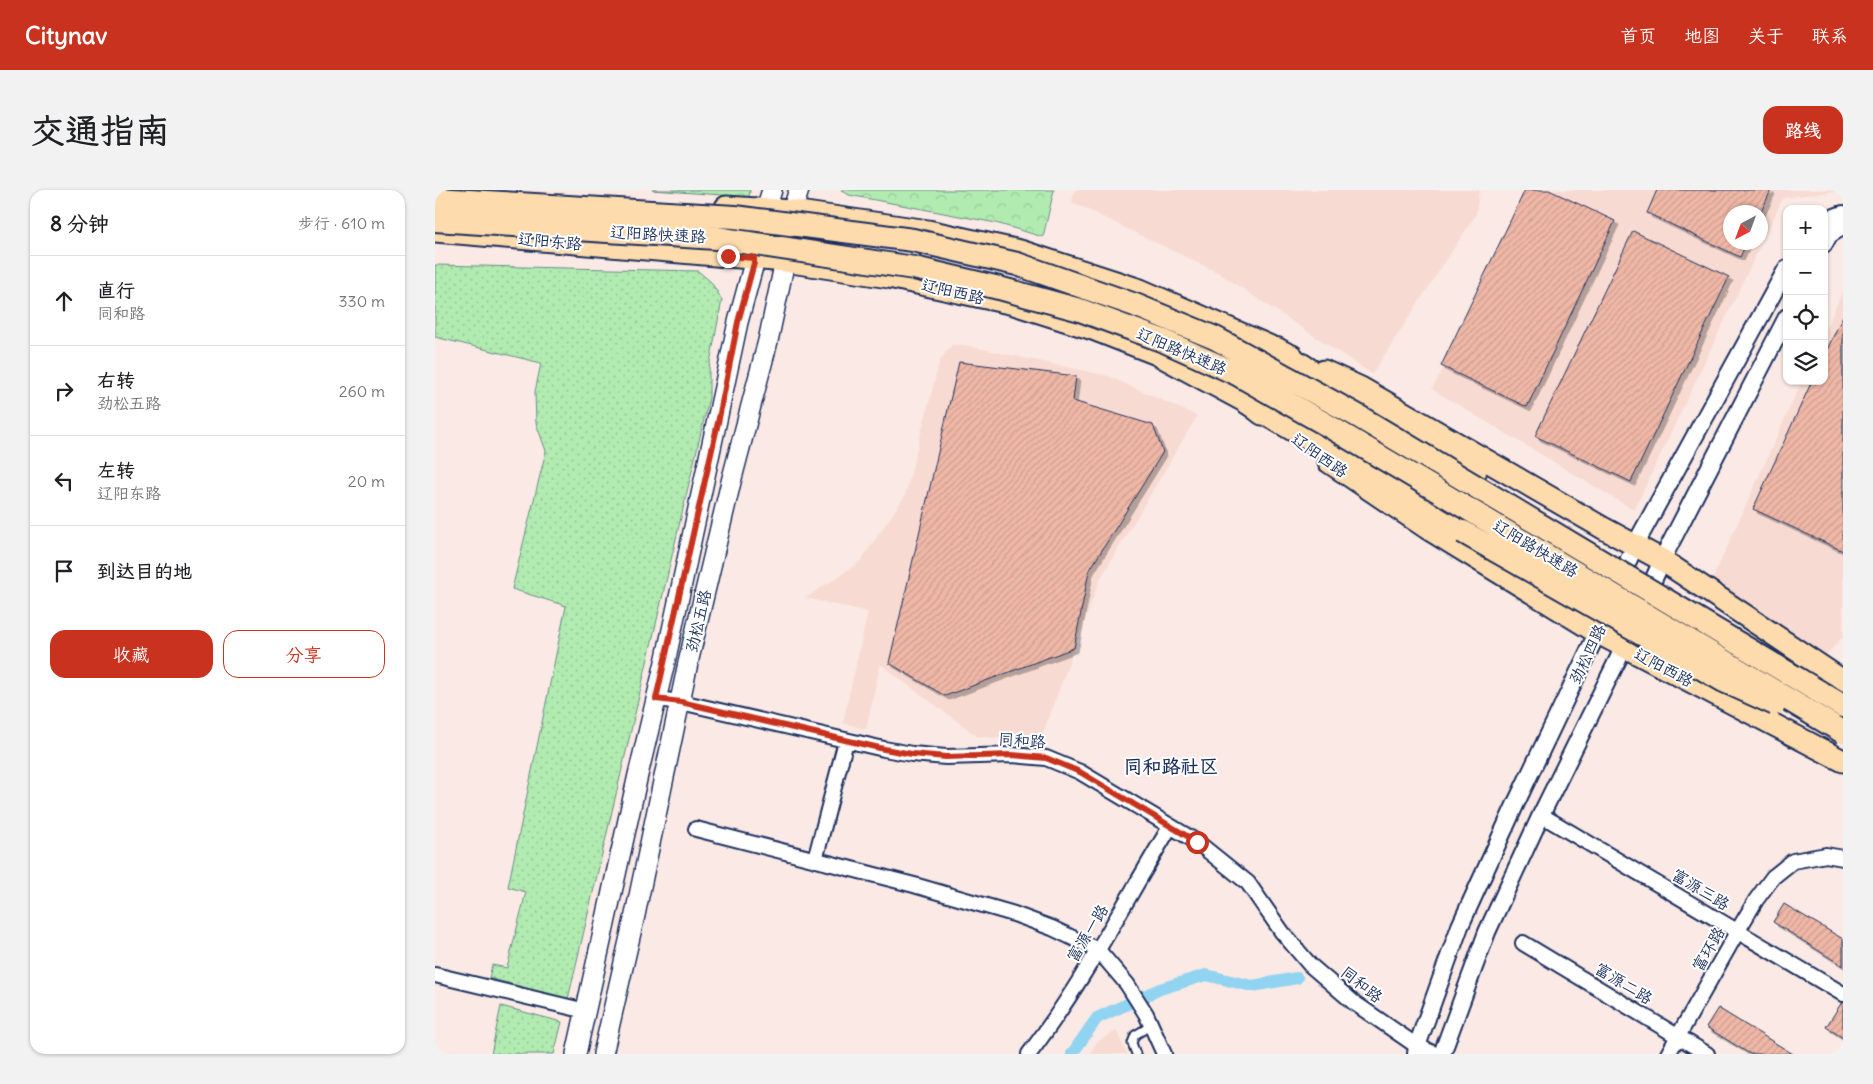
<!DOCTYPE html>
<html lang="zh">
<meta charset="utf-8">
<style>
:root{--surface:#fff;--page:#f2f2f2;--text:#202124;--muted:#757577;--line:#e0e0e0;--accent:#c8321e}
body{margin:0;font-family:Delius,"LXGW WenKai TC",sans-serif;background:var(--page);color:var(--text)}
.controls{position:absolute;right:15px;top:15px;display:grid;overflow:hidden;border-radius:10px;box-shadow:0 1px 4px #0004}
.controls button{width:45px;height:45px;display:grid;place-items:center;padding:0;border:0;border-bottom:1px solid var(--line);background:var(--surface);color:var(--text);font:25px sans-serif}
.compass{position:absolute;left:1288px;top:15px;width:45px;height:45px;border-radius:50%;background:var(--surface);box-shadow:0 1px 4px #0004;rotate:221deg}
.stop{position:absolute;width:15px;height:15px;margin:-11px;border:4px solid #c8321e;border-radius:50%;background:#fff}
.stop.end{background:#c8321e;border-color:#fff;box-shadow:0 1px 5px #0008}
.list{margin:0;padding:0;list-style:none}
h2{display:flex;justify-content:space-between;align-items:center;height:65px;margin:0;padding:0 20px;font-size:21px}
h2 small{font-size:16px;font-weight:400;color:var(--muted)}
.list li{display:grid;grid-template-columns:32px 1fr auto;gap:15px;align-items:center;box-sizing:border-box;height:90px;padding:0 20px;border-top:1px solid var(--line)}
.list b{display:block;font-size:19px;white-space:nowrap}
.list p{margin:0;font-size:16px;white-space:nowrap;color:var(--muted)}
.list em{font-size:16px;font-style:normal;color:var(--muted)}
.actions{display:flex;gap:10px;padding:15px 20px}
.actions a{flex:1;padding:11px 0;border:1px solid var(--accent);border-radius:15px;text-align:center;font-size:18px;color:var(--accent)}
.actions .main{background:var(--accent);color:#fff}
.icon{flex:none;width:28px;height:28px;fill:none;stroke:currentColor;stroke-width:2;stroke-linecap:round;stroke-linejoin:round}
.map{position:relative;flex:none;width:1408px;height:864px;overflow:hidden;border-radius:15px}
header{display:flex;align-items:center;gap:30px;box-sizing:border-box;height:70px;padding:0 25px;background:var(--accent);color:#fff}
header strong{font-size:24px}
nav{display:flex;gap:28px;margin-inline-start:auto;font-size:18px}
.intro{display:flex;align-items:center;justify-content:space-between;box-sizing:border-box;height:120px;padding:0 30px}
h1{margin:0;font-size:35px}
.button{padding:12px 22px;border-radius:15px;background:var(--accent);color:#fff;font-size:18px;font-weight:700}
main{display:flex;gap:30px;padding:0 30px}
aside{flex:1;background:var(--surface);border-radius:15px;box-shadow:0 1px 4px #0004}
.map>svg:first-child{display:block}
</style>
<header>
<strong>Citynav</strong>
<nav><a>首页</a><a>地图</a><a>关于</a><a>联系</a></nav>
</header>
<div class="intro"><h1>交通指南</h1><a class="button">路线</a></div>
<main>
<aside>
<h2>8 分钟<small>步行 · 610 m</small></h2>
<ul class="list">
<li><svg class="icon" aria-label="ahead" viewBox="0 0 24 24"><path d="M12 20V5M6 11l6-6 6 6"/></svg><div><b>直行</b><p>同和路</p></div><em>330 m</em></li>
<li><svg class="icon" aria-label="right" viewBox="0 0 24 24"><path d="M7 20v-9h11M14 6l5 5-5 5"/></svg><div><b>右转</b><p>劲松五路</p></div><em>260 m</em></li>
<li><svg class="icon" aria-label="left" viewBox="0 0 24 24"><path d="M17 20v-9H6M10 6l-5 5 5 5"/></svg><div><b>左转</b><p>辽阳东路</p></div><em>20 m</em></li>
<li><svg class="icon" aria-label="arrive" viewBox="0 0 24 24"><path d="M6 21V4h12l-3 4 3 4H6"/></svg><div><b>到达目的地</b></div></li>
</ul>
<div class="actions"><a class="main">收藏</a><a>分享</a></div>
</aside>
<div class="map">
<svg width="1408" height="864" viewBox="0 0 1408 864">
<defs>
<pattern id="grass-dots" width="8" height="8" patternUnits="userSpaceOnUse" patternTransform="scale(1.25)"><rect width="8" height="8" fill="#b1ebb0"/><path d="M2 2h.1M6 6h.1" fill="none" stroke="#98ca9a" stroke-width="1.8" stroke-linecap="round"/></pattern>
<pattern id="park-crowns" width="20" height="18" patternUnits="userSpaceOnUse" patternTransform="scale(1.25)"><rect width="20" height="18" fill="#b1ebb0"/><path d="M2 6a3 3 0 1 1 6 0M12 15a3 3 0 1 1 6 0" fill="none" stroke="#98ca9a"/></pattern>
<pattern id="building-hatch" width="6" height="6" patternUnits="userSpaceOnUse" patternTransform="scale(1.25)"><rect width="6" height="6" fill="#efb7a6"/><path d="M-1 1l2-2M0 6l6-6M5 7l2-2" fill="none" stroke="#cc9e91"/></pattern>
<filter id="shadow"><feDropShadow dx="4" dy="4" stdDeviation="0" flood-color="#0004"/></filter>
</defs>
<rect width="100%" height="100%" fill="#fae9e4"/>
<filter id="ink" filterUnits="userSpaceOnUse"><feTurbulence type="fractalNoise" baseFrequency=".02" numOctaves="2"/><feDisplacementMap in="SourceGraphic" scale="10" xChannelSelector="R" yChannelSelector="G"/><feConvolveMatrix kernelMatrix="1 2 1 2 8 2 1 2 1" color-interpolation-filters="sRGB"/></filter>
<g filter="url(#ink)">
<path fill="#f7dad1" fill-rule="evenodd" d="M640 0H1044L1041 24 937 184 784 83 637 12Z
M1110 0H1408L1348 8 1199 320 997 199ZM1296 22H1326V52H1296Z
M1408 101V446L1387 470 1275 395 1367 191H1389V143Z
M517 155H528L673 186 762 226 665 389 604 553 542 546 445 474 431 539 408 533 433 422 371 408 425 372 470 306 505 170Z
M681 841 692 864H655L661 853Z"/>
<path fill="url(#grass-dots)" stroke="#668d87" d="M0 75 263 81 276 92 287 110 274 178V208L133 809 54 788 57 775 72 778 91 702 73 697 131 416 77 399 111 261 101 233 100 202 106 173 0 147Z
M66 816 127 832 119 864H56Z"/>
<path fill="url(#park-crowns)" stroke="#668d87" d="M217 0H315L314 7Z
M406 0H619L608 47 561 33 414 5Z"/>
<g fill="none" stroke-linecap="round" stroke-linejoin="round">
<path stroke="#90d4f1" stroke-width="12" d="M637 864 662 828 725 799 771 785 817 796 862 788"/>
</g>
<path fill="url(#building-hatch)" stroke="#1b2f5e" filter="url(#shadow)" d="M1090 0H1114L1180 31 1092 217 1006 176Z
M1222 0H1336L1326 22H1296V52H1312L1305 67 1212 23Z
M1198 41 1294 87 1196 292 1100 246Z
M1408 126V361L1318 319 1377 191H1389V166Z
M524 172 641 186 638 211 718 235 728 262 654 381 639 458 510 506 454 473Z
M1349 714 1408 749V776L1338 732Z
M1407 812 1408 813V848L1391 837Z
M1283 818 1358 864H1315L1271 837Z"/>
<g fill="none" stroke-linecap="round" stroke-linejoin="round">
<g stroke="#1b2f5e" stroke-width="11">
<path id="service" d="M701 864 697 853 700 845 717 835"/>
</g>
<g stroke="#1b2f5e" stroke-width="18">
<path id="minor" d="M221 509 246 512 449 559 477 564 511 567 577 565 611 568 645 582 762 652 813 693 847 742 875 775 918 812 982 856 1000 864
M1106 625 1408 804
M261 639 479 695 579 724 617 738 663 760 692 794 711 824 729 864
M380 670 411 551
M1088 753 1272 864
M0 785 151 821
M594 864C648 793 689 713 735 637
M1233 864 1305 737 1321 710 1338 687 1358 671 1391 665 1408 668"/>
</g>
<g stroke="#1b2f5e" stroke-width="20">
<path id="tertiary" d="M1389 31 1408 24
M1389 54 1394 45 1408 36
M1183 394 1200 355 1352 78
M1209 410 1232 360 1352 127
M981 864 982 856 1025 736 1081 613 1167 433
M1007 864 1052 742 1106 625 1194 447"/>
</g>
<g stroke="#1b2f5e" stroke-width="22">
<path id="secondary" d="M57 0 73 5
M141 864 203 585 231 468 303 132 319 73 331 19 337 0
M168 864 200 725 253 473 296 292 333 151 350 71 357 21 364 0"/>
</g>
<g stroke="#1b2f5e" stroke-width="25">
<path id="primary" d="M291 17 357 21 493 41 585 61 705 100 857 166
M0 41 350 71 454 87 579 114 658 139 722 164 813 213 827 224
M889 181 926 198 1168 338 1227 370 1408 491
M894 272 992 338 1163 443 1408 571"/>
</g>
<g stroke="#1b2f5e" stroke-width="26">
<path id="trunk" d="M842 159 990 254 1040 282
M813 213 982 313 1028 342"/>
</g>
<use href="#service" stroke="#fff" stroke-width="7"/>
<use href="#minor" stroke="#fff" stroke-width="14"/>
<use href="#tertiary" stroke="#fff" stroke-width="16"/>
<use href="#secondary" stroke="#fff" stroke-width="19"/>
<use href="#primary" stroke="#fedbac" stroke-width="21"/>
<use href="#trunk" stroke="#fedbac" stroke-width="22"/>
<g stroke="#1b2f5e" stroke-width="26" stroke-linecap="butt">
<path id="trunk-bridge" d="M0 9 300 27 478 50 582 74 700 115 780 148 921 225 1408 516
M0 30 281 48 479 78 564 98 645 120 729 151 802 184 892 235 1408 542
M1028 342 1289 491 1340 514"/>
</g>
<use href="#trunk-bridge" stroke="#fedbac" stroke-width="22"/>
</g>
</g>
<g fill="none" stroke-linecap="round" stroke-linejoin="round" filter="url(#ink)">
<path stroke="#c8321e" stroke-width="6" d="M293 66 319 68V73L303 132 284 228 221 509 246 512 449 559 477 564 511 567 577 565 611 568 645 582 762 652"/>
</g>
<g text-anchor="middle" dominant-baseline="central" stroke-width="4" stroke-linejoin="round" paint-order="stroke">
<g font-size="16" fill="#1b2f5e" stroke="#fff">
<text transform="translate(223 44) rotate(3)">辽阳路快速路</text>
<text transform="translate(115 51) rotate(5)">辽阳东路</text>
<text transform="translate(518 101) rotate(13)">辽阳西路</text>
<text transform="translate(747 161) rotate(23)">辽阳路快速路</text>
<text transform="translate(885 265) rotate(35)">辽阳西路</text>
<text transform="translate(1101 358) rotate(31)">辽阳路快速路</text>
<text transform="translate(263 431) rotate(-77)">劲松五路</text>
<text transform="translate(1152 464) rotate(-65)">劲松四路</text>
<text transform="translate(1229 477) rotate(28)">辽阳西路</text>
<text transform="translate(587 550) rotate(4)">同和路</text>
<text transform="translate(1266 699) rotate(31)">富源三路</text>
<text transform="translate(652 743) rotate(-59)">富源一路</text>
<text transform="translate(1273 759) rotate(-60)">富环路</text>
<text transform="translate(1189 793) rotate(31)">富源二路</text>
<text transform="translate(927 794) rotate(38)">同和路</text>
</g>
<g font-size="19" font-weight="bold" fill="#1b2f5e" stroke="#fff">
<text x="736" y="576">同和路社区</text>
</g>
</g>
</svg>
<div class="controls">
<button>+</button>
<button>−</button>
<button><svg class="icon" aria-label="locate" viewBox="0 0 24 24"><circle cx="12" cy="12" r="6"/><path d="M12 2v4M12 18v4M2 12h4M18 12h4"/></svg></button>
<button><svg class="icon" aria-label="layers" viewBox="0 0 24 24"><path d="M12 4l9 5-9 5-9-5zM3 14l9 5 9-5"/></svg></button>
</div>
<svg class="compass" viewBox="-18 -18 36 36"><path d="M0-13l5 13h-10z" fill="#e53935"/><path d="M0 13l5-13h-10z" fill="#757577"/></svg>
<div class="stop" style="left:762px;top:652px"></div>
<div class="stop end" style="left:293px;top:66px"></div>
</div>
</main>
